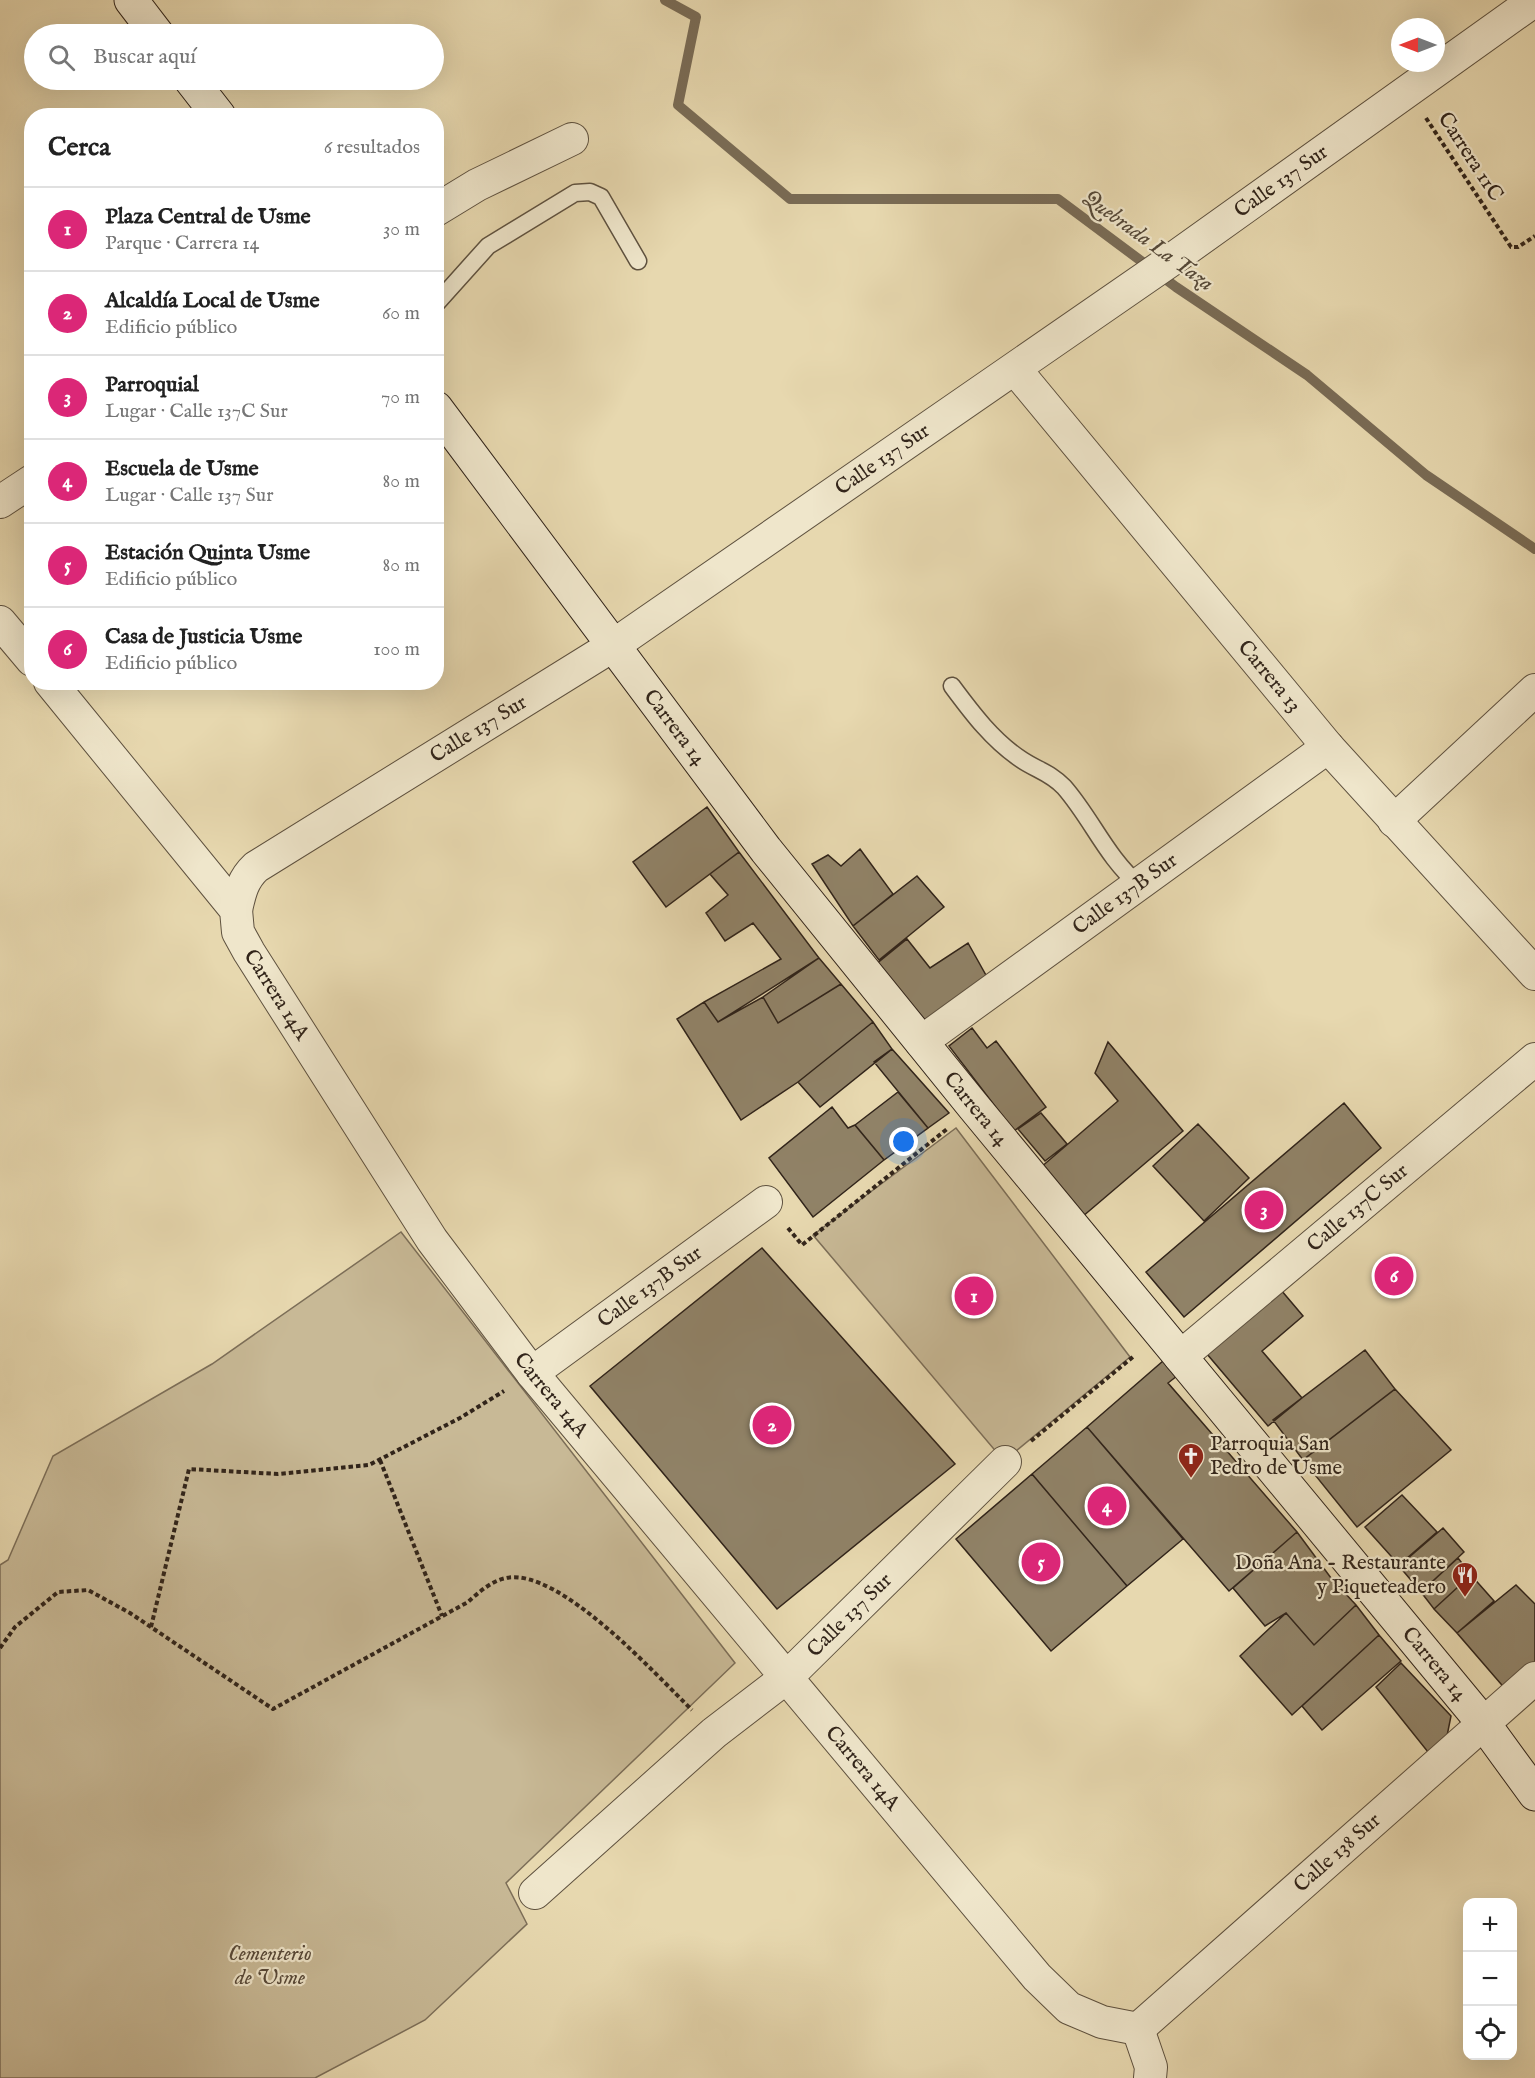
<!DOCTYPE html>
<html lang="es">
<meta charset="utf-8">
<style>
:root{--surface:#fff;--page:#f2f2f2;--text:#222;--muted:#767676;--line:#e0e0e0;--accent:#db2777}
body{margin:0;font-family:"IM FELL English",serif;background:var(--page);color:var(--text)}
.controls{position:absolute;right:18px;bottom:18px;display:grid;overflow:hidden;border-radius:12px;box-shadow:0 6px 24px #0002}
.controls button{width:54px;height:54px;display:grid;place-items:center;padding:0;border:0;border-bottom:2px solid var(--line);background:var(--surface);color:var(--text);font:30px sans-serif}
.compass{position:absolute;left:1391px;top:18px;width:54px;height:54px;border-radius:50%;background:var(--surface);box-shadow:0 6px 24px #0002;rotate:270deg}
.you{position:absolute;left:904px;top:1142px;width:21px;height:21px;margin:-15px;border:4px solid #fff;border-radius:50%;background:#1a73e8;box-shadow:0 0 0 9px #1a73e833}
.badge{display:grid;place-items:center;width:39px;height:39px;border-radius:50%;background:var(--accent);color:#fff;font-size:20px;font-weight:700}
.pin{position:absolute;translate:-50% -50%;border:3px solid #fff;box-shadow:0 2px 6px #0006}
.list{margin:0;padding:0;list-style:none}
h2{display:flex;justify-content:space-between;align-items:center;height:78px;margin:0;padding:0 24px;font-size:26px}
h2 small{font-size:20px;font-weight:400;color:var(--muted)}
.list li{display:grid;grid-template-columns:39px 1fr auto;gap:18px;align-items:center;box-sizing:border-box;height:84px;padding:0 24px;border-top:2px solid var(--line)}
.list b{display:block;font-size:22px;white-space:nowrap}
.list p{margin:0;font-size:20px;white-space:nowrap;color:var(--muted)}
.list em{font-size:20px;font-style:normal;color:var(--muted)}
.icon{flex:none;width:33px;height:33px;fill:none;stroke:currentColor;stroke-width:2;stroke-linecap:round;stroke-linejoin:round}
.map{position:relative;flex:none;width:1535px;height:2078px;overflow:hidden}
.search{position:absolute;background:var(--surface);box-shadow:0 6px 24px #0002;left:24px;top:24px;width:420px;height:66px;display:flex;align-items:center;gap:15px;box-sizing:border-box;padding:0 21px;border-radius:33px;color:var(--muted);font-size:22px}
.panel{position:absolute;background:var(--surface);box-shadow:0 6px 24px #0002;left:24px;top:108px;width:420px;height:582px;border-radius:24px}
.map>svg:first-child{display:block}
</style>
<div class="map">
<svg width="1535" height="2078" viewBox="0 0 1535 2078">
<rect width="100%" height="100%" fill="#e7d8af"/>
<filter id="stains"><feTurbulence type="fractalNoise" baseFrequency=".00333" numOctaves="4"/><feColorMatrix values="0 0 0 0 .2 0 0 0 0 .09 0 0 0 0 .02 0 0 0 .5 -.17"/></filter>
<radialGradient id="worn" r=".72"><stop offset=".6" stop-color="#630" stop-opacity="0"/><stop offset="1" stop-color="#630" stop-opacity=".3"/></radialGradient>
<path fill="#c8b996" stroke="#7c6e58" stroke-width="1.5" d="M956 1128 1130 1357 1004 1461 813 1235Z
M401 1232 735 1663 506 1883 527 1924 425 2020 315 2078H0V1565L8 1560 53 1456 212 1364Z"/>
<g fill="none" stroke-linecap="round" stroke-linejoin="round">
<path stroke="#796b55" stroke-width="10" d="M665 0 696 17 678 105 790 199H1058L1176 287 1307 375 1426 475 1535 549"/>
</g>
<path fill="#908267" stroke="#31241a" stroke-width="1.5" d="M707 807 739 852 666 907 633 862Z
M860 849 893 894 853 926 812 864 828 855 841 866Z
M739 852 819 958 718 1022 704 1002 781 959 753 923 725 941 706 913 728 895 710 874Z
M917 876 944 907 879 960 853 926Z
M907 939 930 968 968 943 987 977 925 1020 875 965Z
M819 958 841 984 778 1023 763 997Z
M841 984 873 1022 798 1082 741 1120 677 1019 704 1002 718 1022 763 997 778 1023Z
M873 1022 892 1049 820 1107 798 1082Z
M972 1028 987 1048 996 1041 1046 1107 1014 1131 949 1046Z
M1108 1042 1183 1131 1082 1217 1040 1168 1118 1101 1095 1073Z
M892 1049 949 1113 928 1128 874 1062Z
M898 1092 928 1128 884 1160 855 1125Z
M1344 1103 1381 1148 1184 1317 1146 1272Z
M832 1107 848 1128 855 1125 884 1160 813 1217 769 1158Z
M1041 1113 1067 1144 1045 1161 1018 1129Z
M1198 1124 1249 1178 1204 1221 1153 1166Z
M762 1248 955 1464 777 1609 590 1386Z
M1281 1290 1303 1316 1262 1351 1302 1398 1268 1426 1207 1354Z
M1365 1350 1395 1389 1303 1460 1273 1420Z
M1163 1361 1177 1376 1168 1383 1297 1532 1229 1591 1087 1427Z
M1395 1389 1451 1450 1357 1527 1303 1460Z
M1087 1427 1183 1539 1127 1586 1032 1474Z
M1032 1474 1127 1586 1051 1651 956 1539Z
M1402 1495 1437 1532 1399 1565 1365 1527Z
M1443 1528 1464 1552 1421 1592 1399 1566Z
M1297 1532 1331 1578 1356 1605 1314 1645 1286 1613 1265 1626 1233 1588Z
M1458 1558 1471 1575 1434 1609 1421 1592Z
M1471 1575 1494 1601 1457 1633 1434 1609Z
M1516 1585 1535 1604V1665L1507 1691 1457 1633Z
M1356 1605 1379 1635 1292 1715 1240 1656 1286 1613 1314 1645Z
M1379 1635 1401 1661 1322 1730 1302 1706Z
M1401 1663 1451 1716 1447 1736 1428 1752 1376 1687Z"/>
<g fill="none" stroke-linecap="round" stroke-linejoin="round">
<g stroke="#5e513f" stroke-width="19">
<path id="lane" d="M436 304 488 246 575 193 590 192 601 197 638 261
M952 686C972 713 993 741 1022 760 1037 770 1051 773 1064 787 1092 819 1106 857 1140 886"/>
</g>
<g stroke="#5e513f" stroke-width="34">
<g id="street">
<path d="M436 210 477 185 572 139"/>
<path id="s1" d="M1015 369 1328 747 1535 974"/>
<path d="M0 502 32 481"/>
<path d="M0 622 32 660"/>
<path id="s2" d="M50 682 236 910 238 932 249 952 432 1240 532 1373 1037 1977 1069 2008 1102 2022 1138 2029"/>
<path d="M1394 821 1535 690"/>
<path id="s3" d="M236 910C240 892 243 879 256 867L614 645 1174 258 1535 0"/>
<path id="s4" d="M921 1042 1328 747"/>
<path id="s5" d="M1180 1357 1535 1059"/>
<path id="s6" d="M532 1373 766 1202"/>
<path id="s7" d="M535 1893 714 1733 787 1677 1005 1462"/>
<path id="s8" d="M1138 2029 1535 1678"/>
<path d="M1138 2029 1151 2067 1150 2078"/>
</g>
</g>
<g stroke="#31241a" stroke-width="35">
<g id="secondary">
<path d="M131 0 157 34"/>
<path d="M191 80 219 116"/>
<path id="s9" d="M436 408 766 850 974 1107 1484 1724 1535 1794"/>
</g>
</g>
<path stroke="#31241a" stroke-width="4" stroke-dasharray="4.5 3" stroke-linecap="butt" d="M1426 118 1511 247H1518L1535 236
M788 1228 802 1245 947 1129
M1031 1441 1134 1356
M380 1460 442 1616
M151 1627 189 1469 278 1474 369 1465 460 1418 504 1391
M0 1648 15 1627 58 1592 88 1590 130 1613 273 1709 468 1602C478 1593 491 1581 506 1578 559 1567 656 1675 692 1710"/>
<use href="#lane" stroke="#efe6cb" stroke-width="16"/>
<use href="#street" stroke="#efe6cb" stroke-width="32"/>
<use href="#secondary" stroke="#efe6cb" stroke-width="33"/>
</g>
<defs>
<g id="church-pin" transform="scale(1.35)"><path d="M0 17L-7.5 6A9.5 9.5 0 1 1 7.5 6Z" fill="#8f2418" stroke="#efe6cb"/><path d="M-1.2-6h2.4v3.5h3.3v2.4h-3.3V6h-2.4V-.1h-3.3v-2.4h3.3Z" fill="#fff"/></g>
<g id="restaurant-pin" transform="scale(1.35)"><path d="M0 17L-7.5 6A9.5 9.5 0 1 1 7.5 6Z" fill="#8f2418" stroke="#efe6cb"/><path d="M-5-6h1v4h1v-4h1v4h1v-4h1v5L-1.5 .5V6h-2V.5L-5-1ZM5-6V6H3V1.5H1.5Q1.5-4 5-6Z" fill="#fff"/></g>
</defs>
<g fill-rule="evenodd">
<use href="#church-pin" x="1191" y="1456"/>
<use href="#restaurant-pin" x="1465" y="1575"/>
</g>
<g text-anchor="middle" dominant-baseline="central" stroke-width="4.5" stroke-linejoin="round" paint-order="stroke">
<g font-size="21" fill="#31241a" stroke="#efe6cb">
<text transform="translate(1470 157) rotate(57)">Carrera 11C</text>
<text stroke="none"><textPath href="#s3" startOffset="1282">Calle 137 Sur</textPath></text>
<text stroke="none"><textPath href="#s3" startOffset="796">Calle 137 Sur</textPath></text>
<text stroke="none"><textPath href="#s1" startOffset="399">Carrera 13</textPath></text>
<text stroke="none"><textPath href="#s9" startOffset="399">Carrera 14</textPath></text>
<text stroke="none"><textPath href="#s3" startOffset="310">Calle 137 Sur</textPath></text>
<text stroke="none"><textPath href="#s4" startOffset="252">Calle 137B Sur</textPath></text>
<text stroke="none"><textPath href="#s2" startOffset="390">Carrera 14A</textPath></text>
<text stroke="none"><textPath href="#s9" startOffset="885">Carrera 14</textPath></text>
<text stroke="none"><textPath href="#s5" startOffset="232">Calle 137C Sur</textPath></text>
<text stroke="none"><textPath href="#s6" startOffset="146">Calle 137B Sur</textPath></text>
<text stroke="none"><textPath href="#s2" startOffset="876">Carrera 14A</textPath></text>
<text stroke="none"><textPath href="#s7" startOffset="420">Calle 137 Sur</textPath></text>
<text stroke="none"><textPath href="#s9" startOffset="1605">Carrera 14</textPath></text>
<text stroke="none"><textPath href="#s2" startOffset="1362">Carrera 14A</textPath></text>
<text stroke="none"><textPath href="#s8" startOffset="266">Calle 138 Sur</textPath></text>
</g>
<g font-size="21" fill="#31241a" stroke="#efe6cb" text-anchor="start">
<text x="1210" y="1444">Parroquia San<tspan x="1210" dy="24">Pedro de Usme</tspan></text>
<text x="1446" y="1563" text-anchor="end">Doña Ana - Restaurante<tspan x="1446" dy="24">y Piqueteadero</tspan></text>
</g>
<g font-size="21" font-style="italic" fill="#574939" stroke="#efe6cb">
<text x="270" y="1954">Cementerio<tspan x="270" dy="24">de Usme</tspan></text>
</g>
<g font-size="22" font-style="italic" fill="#554837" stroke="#efe6cb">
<text transform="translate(1148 241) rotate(36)">Quebrada La Taza</text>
</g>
</g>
<rect width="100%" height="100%" filter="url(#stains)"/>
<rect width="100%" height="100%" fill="url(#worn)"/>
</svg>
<div class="controls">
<button>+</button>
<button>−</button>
<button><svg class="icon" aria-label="locate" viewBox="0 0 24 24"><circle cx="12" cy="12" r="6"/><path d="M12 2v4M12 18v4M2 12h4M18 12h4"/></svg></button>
</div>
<svg class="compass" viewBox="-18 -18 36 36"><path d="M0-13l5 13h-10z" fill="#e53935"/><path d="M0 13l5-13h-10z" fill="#767676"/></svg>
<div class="you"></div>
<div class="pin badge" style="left:974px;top:1296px">1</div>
<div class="pin badge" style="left:772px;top:1425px">2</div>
<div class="pin badge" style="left:1264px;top:1210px">3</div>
<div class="pin badge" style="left:1107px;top:1506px">4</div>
<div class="pin badge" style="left:1041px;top:1562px">5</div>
<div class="pin badge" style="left:1394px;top:1276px">6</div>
<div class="search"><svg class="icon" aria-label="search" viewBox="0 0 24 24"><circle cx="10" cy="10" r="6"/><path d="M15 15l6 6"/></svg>Buscar aquí</div>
<section class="panel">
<h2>Cerca<small>6 resultados</small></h2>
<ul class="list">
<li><span class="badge">1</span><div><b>Plaza Central de Usme</b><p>Parque · Carrera 14</p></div><em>30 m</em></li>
<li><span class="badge">2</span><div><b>Alcaldía Local de Usme</b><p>Edificio público</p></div><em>60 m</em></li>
<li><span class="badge">3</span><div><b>Parroquial</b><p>Lugar · Calle 137C Sur</p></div><em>70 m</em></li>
<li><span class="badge">4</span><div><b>Escuela de Usme</b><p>Lugar · Calle 137 Sur</p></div><em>80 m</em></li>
<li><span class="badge">5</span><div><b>Estación Quinta Usme</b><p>Edificio público</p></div><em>80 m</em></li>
<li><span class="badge">6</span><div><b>Casa de Justicia Usme</b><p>Edificio público</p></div><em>100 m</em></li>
</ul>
</section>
</div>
